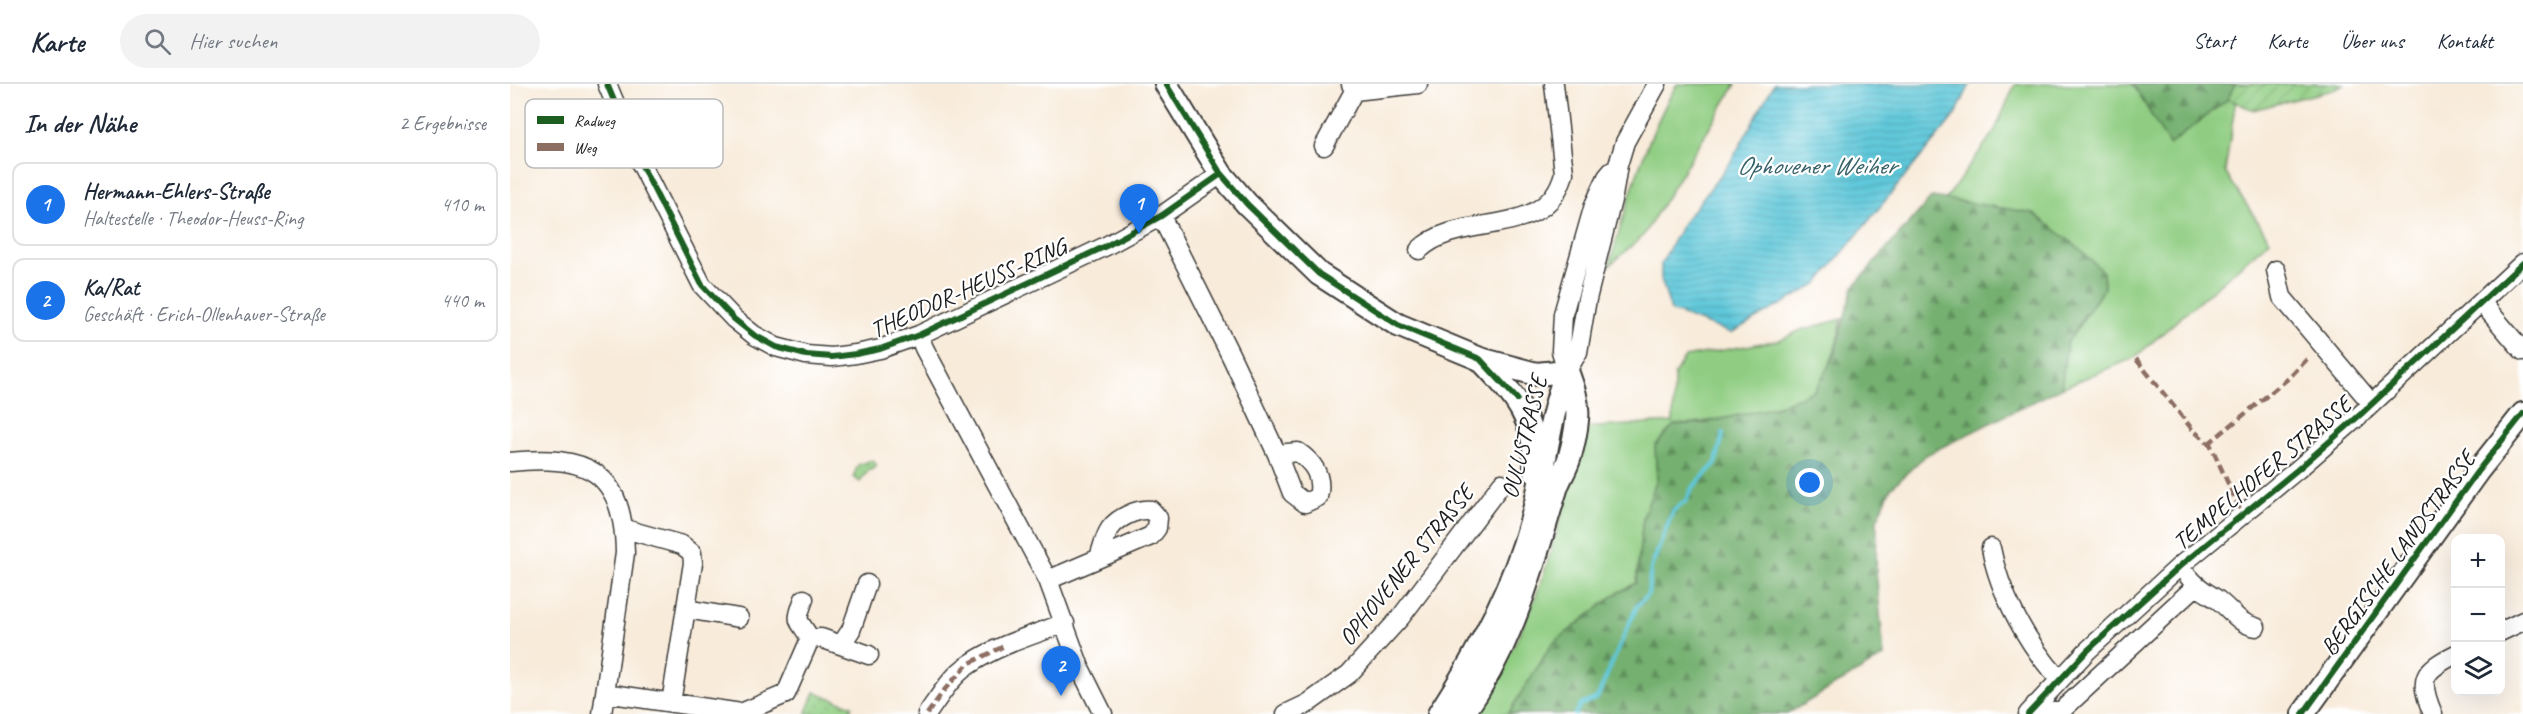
<!DOCTYPE html>
<html lang="de">
<meta charset="utf-8">
<style>
:root{--surface:#fff;--page:#f2f2f3;--text:#1f2937;--muted:#747a83;--line:#e0e1e3;--accent:#1a73e8}
body{margin:0;font-family:Caveat,sans-serif;background:var(--page);color:var(--text)}
.controls{position:absolute;right:18px;bottom:18px;display:grid;overflow:hidden;border-radius:12px;box-shadow:0 6px 24px #0002}
.controls button{width:54px;height:54px;display:grid;place-items:center;padding:0;border:0;border-bottom:2px solid var(--line);background:var(--surface);color:var(--text);font:30px sans-serif}
.you{position:absolute;left:1300px;top:399px;width:21px;height:21px;margin:-15px;border:4px solid #fff;border-radius:50%;background:#1a73e8;box-shadow:0 0 0 9px #1a73e833}
.badge{display:grid;place-items:center;width:39px;height:39px;border-radius:50%;background:var(--accent);color:#fff;font-size:20px;font-weight:700}
.pin{position:absolute;translate:-50% -50px;filter:drop-shadow(0 2px 3px #0008)}
.pin::after{content:'';position:absolute;top:32px;width:21px;height:18px;background:inherit;clip-path:polygon(0 0,100% 0,50% 100%)}
.list{margin:0;padding:0;list-style:none}
h2{display:flex;justify-content:space-between;align-items:center;height:78px;margin:0;padding:0 24px;font-size:26px}
h2 small{font-size:20px;font-weight:400;color:var(--muted)}
.list li{display:grid;grid-template-columns:39px 1fr auto;gap:18px;align-items:center;box-sizing:border-box;height:84px;margin:0 12px 12px;padding:0 12px;border:2px solid var(--line);border-radius:12px}
.list b{display:block;font-size:22px;white-space:nowrap}
.list p{margin:0;font-size:20px;white-space:nowrap;color:var(--muted)}
.list em{font-size:20px;font-style:normal;color:var(--muted)}
.icon{flex:none;width:33px;height:33px;fill:none;stroke:currentColor;stroke-width:2;stroke-linecap:round;stroke-linejoin:round}
.map{position:relative;flex:none;width:2013px;height:630px;overflow:hidden}
header{display:flex;align-items:center;gap:36px;box-sizing:border-box;height:84px;padding:0 30px;background:var(--surface);border-bottom:2px solid var(--line)}
header strong{font-size:28px}
nav{display:flex;gap:33px;margin-inline-start:auto;font-size:21px}
.search{width:420px;height:54px;background:var(--page);display:flex;align-items:center;gap:15px;box-sizing:border-box;padding:0 21px;border-radius:33px;color:var(--muted);font-size:22px}
main{display:flex}
aside{flex:1;background:var(--surface)}
.map>svg:first-child{display:block}
</style>
<header>
<strong>Karte</strong>
<div class="search"><svg class="icon" aria-label="search" viewBox="0 0 24 24"><circle cx="10" cy="10" r="6"/><path d="M15 15l6 6"/></svg>Hier suchen</div>
<nav><a>Start</a><a>Karte</a><a>Über uns</a><a>Kontakt</a></nav>
</header>
<main>
<aside>
<h2>In der Nähe<small>2 Ergebnisse</small></h2>
<ul class="list">
<li><span class="badge">1</span><div><b>Hermann-Ehlers-Straße</b><p>Haltestelle · Theodor-Heuss-Ring</p></div><em>410 m</em></li>
<li><span class="badge">2</span><div><b>Ka/Rat</b><p>Geschäft · Erich-Ollenhauer-Straße</p></div><em>440 m</em></li>
</ul>
</aside>
<div class="map">
<svg width="2013" height="630" viewBox="0 0 2013 630">
<defs>
<pattern id="forest-firs" width="22" height="20" patternUnits="userSpaceOnUse" patternTransform="scale(1.5)"><rect width="22" height="20" fill="#74b070"/><path d="M5 1l3.5 6h-7zM16 11l3.5 6h-7z" fill="#5e8e5b"/></pattern>
<pattern id="park-dots" width="8" height="8" patternUnits="userSpaceOnUse" patternTransform="scale(1.5)"><rect width="8" height="8" fill="#90cd82"/><path d="M2 2h.1M6 6h.1" fill="none" stroke="#7caf70" stroke-width="1.8" stroke-linecap="round"/></pattern>
<pattern id="garden-furrows" width="10" height="10" patternUnits="userSpaceOnUse" patternTransform="scale(1.5)"><rect width="10" height="10" fill="#90cd82"/><path d="M-1 1l2-2M0 10L10 0M9 11l2-2" fill="none" stroke="#7caf70"/></pattern>
<pattern id="water-rules" width="6" height="5" patternUnits="userSpaceOnUse" patternTransform="scale(1.5)"><rect width="6" height="5" fill="#5fc8da"/><path d="M0 2.5h6" fill="none" stroke="#52abba"/></pattern>
</defs>
<rect width="100%" height="100%" fill="#fff"/>
<filter id="ink" filterUnits="userSpaceOnUse"><feTurbulence type="fractalNoise" baseFrequency=".0167" numOctaves="2"/><feDisplacementMap in="SourceGraphic" scale="12" xChannelSelector="R" yChannelSelector="G"/><feConvolveMatrix kernelMatrix="1 2 1 2 8 2 1 2 1" color-interpolation-filters="sRGB"/></filter>
<filter id="wash" filterUnits="userSpaceOnUse"><feTurbulence type="fractalNoise" baseFrequency=".008" numOctaves="4" result="noise"/><feDisplacementMap in="SourceGraphic" scale="24" xChannelSelector="R" yChannelSelector="G"/><feGaussianBlur stdDeviation="1.35" result="paint"/><feColorMatrix in="noise" values="0 0 0 0 0 0 0 0 0 0 0 0 0 0 0 0 0 1.4 0 .05"/><feComposite in="paint" operator="in"/></filter>
<g filter="url(#wash)">
<rect width="100%" height="100%" fill="#f8ebda"/>
<path fill="#90cd82" stroke="#56744f" stroke-width="1.5" d="M1167 0H1226L1133 152 1099 182C1117 120 1134 56 1167 0Z
M1505 0H1623L1659 61 1727 8 1715 88 1760 156 1624 274 1551 304 1557 259 1594 204 1593 188 1568 164 1523 129 1436 115 1485 46Z
M1332 235C1327 259 1322 285 1306 304 1291 324 1191 339 1164 341L1145 362 1147 395 1133 434 1126 499 1106 510 1042 560 998 630H961C975 607 992 584 1005 559 1039 491 1055 418 1072 344L1163 338 1164 291 1175 273 1269 256 1291 246Z"/>
<path fill="url(#forest-firs)" stroke="#486646" stroke-width="1.5" d="M1623 0H1725L1719 14 1727 8 1659 61Z
M1422 113 1523 129 1569 164 1593 188 1594 204 1557 259 1551 304 1416 371 1381 404 1367 436 1366 486 1374 572 1277 630H998L1042 560 1106 510 1126 499 1133 434 1147 395 1145 362 1164 341 1194 339 1269 322 1305 306 1324 272 1343 203Z"/>
<path fill="url(#park-dots)" stroke="#56744f" stroke-width="1.5" d="M362 376 366 380V383L358 387 350 398 343 393 348 381Z
M305 608 342 622 339 630H296Z"/>
<path fill="url(#garden-furrows)" stroke="#56744f" stroke-width="1.5" d="M1725 0H1834L1826 5 1743 26 1718 15Z"/>
<path fill="url(#water-rules)" stroke="#3e727b" stroke-width="1.5" d="M1264 0H1460L1446 30 1307 200 1221 249 1161 227 1151 195V180L1173 139 1220 79Z"/>
<g fill="none" stroke-linecap="round" stroke-linejoin="round">
<path stroke="#5fc8da" stroke-width="4" d="M1065 630 1070 621 1087 614 1127 522 1138 510 1141 484 1163 427 1176 417 1182 404 1206 379 1213 349"/>
</g>
</g>
<g filter="url(#ink)">
<g fill="none" stroke-linecap="round" stroke-linejoin="round">
<g stroke="#3d3b38" stroke-width="21">
<path id="minor" d="M97 0 127 72 192 201 224 235 244 251 266 263 296 271 322 273 346 270 370 265 409 251 596 162 651 132 711 90
M841 0 844 7 908 0
M814 62 844 7
M651 132 721 272 767 370 782 409 795 419 808 413C813 393 804 379 788 368L767 370
M909 166C950 126 1037 158 1054 89L1044 0
M1766 186 1772 213 1862 320
M1972 219 2013 267
M409 251 414 264 538 496 571 586 593 630
M1057 287 1068 268 1077 215 1103 112 1108 81 1115 58 1147 0
M1057 287 1051 267 1053 230 1084 121 1097 93 1102 87
M0 378C76 370 114 386 115 469L92 630
M115 445 172 461 182 469 183 479 161 619
M1481 464C1489 509 1518 561 1549 595
M1679 493C1687 504 1696 508 1708 516 1721 526 1729 540 1746 543
M538 496 641 452 647 444 648 434 641 426C633 425 628 427 622 429 597 439 596 451 589 474
M294 515C284 542 289 533 300 555
M176 525 229 534
M1990 548 2013 537
M331 561 341 546 357 500
M95 609 231 629 276 610 300 555 311 554 359 571
M1525 621 1537 627H1551L1686 502
M417 630C429 613 442 591 460 580 488 561 523 551 555 539
M776 630 797 620 839 590 890 534 992 399
M1518 630 1577 567 1671 481 1787 386 1851 330 2013 179
M1923 630C1908 595 1912 587 1946 570"/>
</g>
<g stroke="#3d3b38" stroke-width="26">
<path id="major" d="M656 0 711 90 737 120 809 190 888 241 970 275 1026 290 1057 287
M971 276C1005 312 1027 335 1025 388
M929 630C966 573 1003 503 1021 438 1035 388 1038 335 1057 287
M953 630C1005 557 1021 485 1047 402 1051 392 1057 383 1060 372 1063 361 1066 348 1067 336 1069 319 1063 303 1057 287
M1793 630 1967 388 2013 330"/>
</g>
<use href="#minor" stroke="#fff" stroke-width="18"/>
<use href="#major" stroke="#fff" stroke-width="22"/>
<path stroke="#8d6e63" stroke-width="4.5" stroke-dasharray="9 4.5" stroke-linecap="butt" d="M1626 275 1682 345 1701 362 1732 430
M1698 360 1780 293 1799 273
M417 630 435 605 458 580 496 561"/>
<g stroke="#fff" stroke-width="10">
<path id="cycleway" d="M97 0 127 72 192 201 224 235 244 251 266 263 296 271 322 273 346 270 370 265 409 251 596 162 651 132 711 90
M656 0 711 90 737 120 809 190 888 241 970 275 1007 315
M1518 630 1577 567 1671 481 1787 386 1851 330 2013 179
M1793 630 1967 388 2013 330"/>
</g>
<use href="#cycleway" stroke="#1b5e20" stroke-width="6"/>
</g>
</g>
<g text-anchor="middle" dominant-baseline="central" stroke-width="4.5" stroke-linejoin="round" paint-order="stroke">
<g font-size="24" fill="#1c1c1c" stroke="#fff">
<text transform="translate(458 204) rotate(-24)">THEODOR-HEUSS-RING</text>
<text transform="translate(1014 353) rotate(-76)">OULUSTRASSE</text>
<text transform="translate(1752 389) rotate(-40)">TEMPELHOFER STRASSE</text>
<text transform="translate(1888 469) rotate(-54)">BERGISCHE LANDSTRASSE</text>
<text transform="translate(896 481) rotate(-51)">OPHOVENER STRASSE</text>
</g>
<g font-size="26" font-style="italic" fill="#376168" stroke="#fff">
<text x="1306" y="81">Ophovener Weiher</text>
</g>
</g>
<rect x="15" y="15" width="198" height="69" rx="9" fill="#fff" stroke="#bbb" stroke-width="1.5"/>
<rect x="27" y="32" width="27" height="8" fill="#1b5e20"/>
<rect x="27" y="59" width="27" height="8" fill="#8d6e63"/>
<g font-size="16" fill="#1c1c1c">
<text x="64" y="42">Radweg</text>
<text x="64" y="69">Weg</text>
</g>
</svg>
<div class="controls">
<button>+</button>
<button>−</button>
<button><svg class="icon" aria-label="layers" viewBox="0 0 24 24"><path d="M12 4l9 5-9 5-9-5zM3 14l9 5 9-5"/></svg></button>
</div>
<div class="you"></div>
<div class="pin badge" style="left:629px;top:150px">1</div>
<div class="pin badge" style="left:551px;top:612px">2</div>
</div>
</main>
